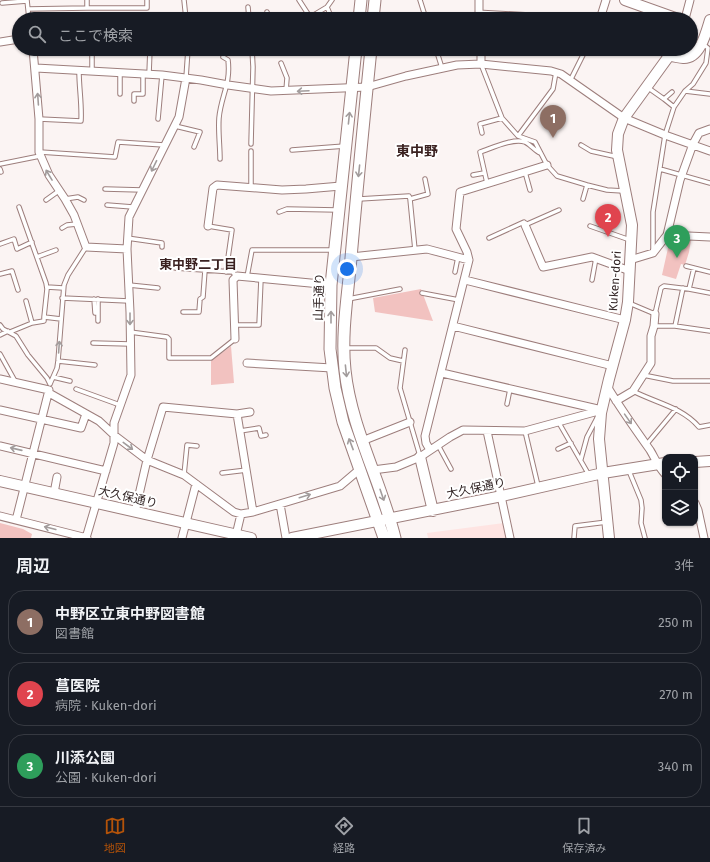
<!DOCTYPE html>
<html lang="ja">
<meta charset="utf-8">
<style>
:root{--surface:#171b24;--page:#20242c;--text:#f1f3f6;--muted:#9ea1a6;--line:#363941;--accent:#b45309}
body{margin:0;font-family:"Fira Sans","Noto Sans JP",sans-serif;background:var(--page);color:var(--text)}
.controls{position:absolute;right:12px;bottom:12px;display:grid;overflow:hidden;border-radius:8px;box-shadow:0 1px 3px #0004}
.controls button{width:36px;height:36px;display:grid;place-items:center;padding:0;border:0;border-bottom:1px solid var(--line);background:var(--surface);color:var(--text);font:20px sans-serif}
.you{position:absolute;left:347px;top:269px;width:14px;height:14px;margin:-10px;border:3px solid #fff;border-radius:50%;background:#1a73e8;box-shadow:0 0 0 6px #1a73e833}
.badge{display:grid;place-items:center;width:26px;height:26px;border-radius:50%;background:var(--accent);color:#fff;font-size:13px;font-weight:700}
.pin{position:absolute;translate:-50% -33px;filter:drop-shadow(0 1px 2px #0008)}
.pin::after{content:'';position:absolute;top:21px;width:14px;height:12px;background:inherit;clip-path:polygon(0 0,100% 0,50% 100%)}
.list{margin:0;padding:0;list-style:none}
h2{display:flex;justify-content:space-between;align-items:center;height:52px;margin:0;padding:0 16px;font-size:17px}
h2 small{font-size:13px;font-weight:400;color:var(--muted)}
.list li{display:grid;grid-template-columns:26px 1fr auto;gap:12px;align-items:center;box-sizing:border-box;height:64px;margin:0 8px 8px;padding:0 8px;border:1px solid var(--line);border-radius:16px}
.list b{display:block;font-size:15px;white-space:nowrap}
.list p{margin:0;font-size:13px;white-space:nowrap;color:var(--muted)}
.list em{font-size:13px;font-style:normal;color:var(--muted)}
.icon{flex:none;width:22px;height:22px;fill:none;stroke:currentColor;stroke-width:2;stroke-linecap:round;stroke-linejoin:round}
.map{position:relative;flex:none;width:710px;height:538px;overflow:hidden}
.search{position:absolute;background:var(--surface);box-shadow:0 1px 3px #0004;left:12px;right:12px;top:12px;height:44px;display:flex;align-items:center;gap:10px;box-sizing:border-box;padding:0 14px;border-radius:22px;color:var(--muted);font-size:15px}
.sheet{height:268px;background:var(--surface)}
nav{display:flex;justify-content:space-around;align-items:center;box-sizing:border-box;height:56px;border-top:1px solid var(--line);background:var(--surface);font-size:11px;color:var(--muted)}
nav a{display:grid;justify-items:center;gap:2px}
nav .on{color:var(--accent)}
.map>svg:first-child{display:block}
</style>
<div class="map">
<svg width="710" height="538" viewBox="0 0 710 538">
<rect width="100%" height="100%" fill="#fbf4f3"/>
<path fill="#fee4e2" d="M504 523 507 538H428L427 533Z"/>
<path fill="#f2c2c0" d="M670 239 691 240 689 252 685 265 681 264 676 279 662 275Z
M421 289 433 321 375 312 373 298Z
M231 346 234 383 211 385V361Z
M0 523 23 529 32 534 31 538H0Z"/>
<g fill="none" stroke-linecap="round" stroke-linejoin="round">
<g stroke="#9d7e7c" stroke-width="5.5">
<path id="lane" d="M27 0 29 19
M184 0 186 19
M299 0 310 17
M420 0 426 19
M2 3 27 1
M248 7 249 19
M327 7 332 19
M87 8H147V0
M28 9 87 8V0
M267 12 269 19
M290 16 291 19
M307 19 327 7 332 0
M92 49V71
M436 49 442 68
M281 63 287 78 286 91
M481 64 502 118 518 136 535 142 547 165 557 176 587 185 607 190 623 191
M149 74 150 49
M186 78 188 49
M570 81 586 49
M647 87 664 99 672 92
M685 91 710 94
M120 94V73
M664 99 674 107
M134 101V94H143V74
M39 119 81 121C82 104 79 88 79 71
M158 119 162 75
M175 126 200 132 194 147
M482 133 480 124 502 118
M518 136 553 89 556 72
M251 144 253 67 252 49
M581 145 591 151 618 157
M292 150 345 146
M251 151V187
M40 152 115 157 118 142 164 145
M220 159C220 146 218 131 219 118 221 96 231 84 228 60L223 57
M0 164 40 156
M0 169 1 172
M660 169 710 183
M525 172 530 190
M473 175 484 173
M487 183 480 152C492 148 513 138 525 142 531 145 535 151 540 153
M105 189 142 190
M65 199 78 197 84 200
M359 199 409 196 410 199 428 194 425 179
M410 199 415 250
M583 199 587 185
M46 200 60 190
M107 205 133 207
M19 207 46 283 47 289 44 317
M279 212 287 209 337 210
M208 226 232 230 226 272
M590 226 630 240
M62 228 67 225 77 224
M127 238 162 243V247
M489 238 524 222 525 225 559 210
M0 244 14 239 17 249 32 242
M653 251V212L665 135 674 107 685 91 693 84 706 63 708 48 703 44
M37 257 56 250
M686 266 710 272
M175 268 233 272 236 277
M455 272 458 257
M0 274 12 271 18 290
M247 277 252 250H333
M592 280 596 258
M129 285 158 288
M47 287 63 288
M689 289 694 268
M422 293 459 300
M62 298 129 301
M94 299 95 313
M98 299V321
M348 299 400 289
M26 301 32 323
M629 303 655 314 661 288 664 286 689 289 710 293
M183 312H199L200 299 203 297 205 270
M0 325 3 329 16 336 28 355 47 378 50 384
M235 325H259L261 279
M654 326H675L710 331
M675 326 683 288
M10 332 32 323 44 321V317L61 319
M130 332 167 337 169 339V358H211L235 339
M0 335 8 331
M93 343 130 344
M345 348H376L390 358 403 361
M405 350 400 388 420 456
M0 354 15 381
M58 361 95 365
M643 375 673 381H710
M53 377 70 381
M50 384 57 368 58 361 64 285 68 275 86 247
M76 389 120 405
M633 391C656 403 682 407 699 427L710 425
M507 404 510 389
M559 423 589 475
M240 431 259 428 261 436 266 435
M525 431 538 486
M438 445 451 469
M646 445 676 409
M558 449 571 443
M581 459 587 437 597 418
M629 471 641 500 642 508 641 523 645 538
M222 473 247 470
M184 475 187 445 197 446
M574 538 575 526 607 522"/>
</g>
<g stroke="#9d7e7c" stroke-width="9">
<path id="street" d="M479 0V19
M479 14 568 19
M600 19 606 0
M685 19 690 0
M0 42 19 39
M33 49 39 119V152L49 175 65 199 74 215 86 247 127 249
M481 49V64
M657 49 670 56
M36 68 162 75 201 80 228 85 271 91 367 87 406 76 457 65 481 64 551 71 561 74 624 118 665 135 710 151
M525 225 543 267 592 257 630 271
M208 226 213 188 217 185 282 190 306 189 341 186
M667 235 710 237
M351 257 427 249 469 260
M630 260 653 253 667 235 680 180 693 144 699 133 710 129
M465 280 625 320
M453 326 613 366
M235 339 233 280 237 276 331 285
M247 363 332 368
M0 379 49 390 16 520
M607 386C620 408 635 429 650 450 655 458 658 467 665 474
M49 393 99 421 114 435 147 460 184 475 234 512 241 514 253 512 340 486 360 469
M616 401 633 391 651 363V336L654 326 655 314
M0 410 81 428 86 414
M237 414 253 512
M487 431 510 538
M362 441 410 422
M0 446 106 471
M430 450 426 443 425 436 469 260 467 252 456 229 460 192 547 165
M373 470 396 467 420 457 450 437 463 430 525 431 602 410 442 373
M54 493 57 477
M695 503 698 510 704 538
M280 504 286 538
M135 512 147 460 163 407 237 414 250 412
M0 516 87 538
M236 535 241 514
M86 538 114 443V423L131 375 130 312 127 249 129 217 179 117 186 78
M182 538 196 484"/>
</g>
<g stroke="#9d7e7c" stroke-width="12">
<path id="secondary" d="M625 0 678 19
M670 56C674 56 679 58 683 58 700 59 706 33 710 20
M420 457 433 511
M695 462 710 461
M0 481 251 538
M292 538 502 496 603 473 665 463
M609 538 599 439 601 413 609 379 625 320 628 302 632 225 617 150 618 134 624 118 674 49"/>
</g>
<g stroke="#9d7e7c" stroke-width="13">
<path id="primary" d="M359 19 361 0
M373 19 375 0
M356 49 331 285 330 349 335 388 343 422 384 538
M371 49C364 119 357 188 351 258 348 294 341 333 345 370 351 428 381 481 395 538"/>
</g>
<use href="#lane" stroke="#fff" stroke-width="3.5"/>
<use href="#street" stroke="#fff" stroke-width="7"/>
<use href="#secondary" stroke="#fff" stroke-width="10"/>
<use href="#primary" stroke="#fff" stroke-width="11"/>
</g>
<defs><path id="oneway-shaft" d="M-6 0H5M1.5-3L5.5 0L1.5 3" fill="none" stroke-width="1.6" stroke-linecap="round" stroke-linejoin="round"/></defs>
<g stroke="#a29c9c">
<use href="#oneway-shaft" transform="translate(303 91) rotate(177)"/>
<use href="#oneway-shaft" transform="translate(38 99) rotate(-94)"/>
<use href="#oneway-shaft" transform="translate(349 118) rotate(-84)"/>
<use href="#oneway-shaft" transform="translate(154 166) rotate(116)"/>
<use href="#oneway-shaft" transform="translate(359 171) rotate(96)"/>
<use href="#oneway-shaft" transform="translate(49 175) rotate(-121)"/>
<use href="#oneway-shaft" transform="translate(331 317) rotate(-90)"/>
<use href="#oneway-shaft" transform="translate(130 319) rotate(90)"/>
<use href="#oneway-shaft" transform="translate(59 347) rotate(-86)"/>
<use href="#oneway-shaft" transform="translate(346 371) rotate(84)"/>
<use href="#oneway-shaft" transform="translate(628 419) rotate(55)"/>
<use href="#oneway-shaft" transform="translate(351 444) rotate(-111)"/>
<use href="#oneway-shaft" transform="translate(128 446) rotate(37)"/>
<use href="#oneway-shaft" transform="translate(16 449) rotate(-167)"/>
<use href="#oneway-shaft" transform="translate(382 495) rotate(71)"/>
<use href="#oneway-shaft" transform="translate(305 496) rotate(-17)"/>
<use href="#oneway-shaft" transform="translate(50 528) rotate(-166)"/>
</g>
<g text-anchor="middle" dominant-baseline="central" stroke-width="4" stroke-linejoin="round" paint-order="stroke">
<g font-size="12" fill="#312424" stroke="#fff">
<text transform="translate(615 281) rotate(-86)">Kuken-dori</text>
<text transform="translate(319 297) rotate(-88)">山手通り</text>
<text transform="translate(476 488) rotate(-12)">大久保通り</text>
<text transform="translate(128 497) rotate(13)">大久保通り</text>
</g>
<g font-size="13" font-weight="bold" fill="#3a2120" stroke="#fff">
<text x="198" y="264">東中野二丁目</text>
</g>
<g font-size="14" font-weight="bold" fill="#3a2120" stroke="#fff">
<text x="417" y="151">東中野</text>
</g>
</g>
</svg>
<div class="controls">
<button><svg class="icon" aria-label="locate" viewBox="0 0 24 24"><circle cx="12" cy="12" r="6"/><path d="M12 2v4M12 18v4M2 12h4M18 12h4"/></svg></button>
<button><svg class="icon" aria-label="layers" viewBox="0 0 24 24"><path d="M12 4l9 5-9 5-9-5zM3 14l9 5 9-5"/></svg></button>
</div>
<div class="you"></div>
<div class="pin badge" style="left:553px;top:138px;background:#8d6e63">1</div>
<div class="pin badge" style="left:608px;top:237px;background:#e0444e">2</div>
<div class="pin badge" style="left:677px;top:258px;background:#2e9e5b">3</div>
<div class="search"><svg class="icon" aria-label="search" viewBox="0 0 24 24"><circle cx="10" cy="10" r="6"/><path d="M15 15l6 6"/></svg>ここで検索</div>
</div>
<section class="sheet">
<h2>周辺<small>3件</small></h2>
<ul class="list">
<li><span class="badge" style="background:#8d6e63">1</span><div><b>中野区立東中野図書館</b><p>図書館</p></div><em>250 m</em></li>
<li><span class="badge" style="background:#e0444e">2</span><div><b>菖医院</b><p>病院 · Kuken-dori</p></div><em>270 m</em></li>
<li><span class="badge" style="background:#2e9e5b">3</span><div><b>川添公園</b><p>公園 · Kuken-dori</p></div><em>340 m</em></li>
</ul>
</section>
<nav>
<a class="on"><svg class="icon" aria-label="map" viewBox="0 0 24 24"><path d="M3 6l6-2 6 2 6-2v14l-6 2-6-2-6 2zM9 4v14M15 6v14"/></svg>地図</a>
<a><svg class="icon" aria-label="directions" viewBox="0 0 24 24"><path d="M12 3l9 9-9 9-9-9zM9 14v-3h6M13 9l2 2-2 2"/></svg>経路</a>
<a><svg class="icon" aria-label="saved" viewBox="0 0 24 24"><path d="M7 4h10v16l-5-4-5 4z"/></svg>保存済み</a>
</nav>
